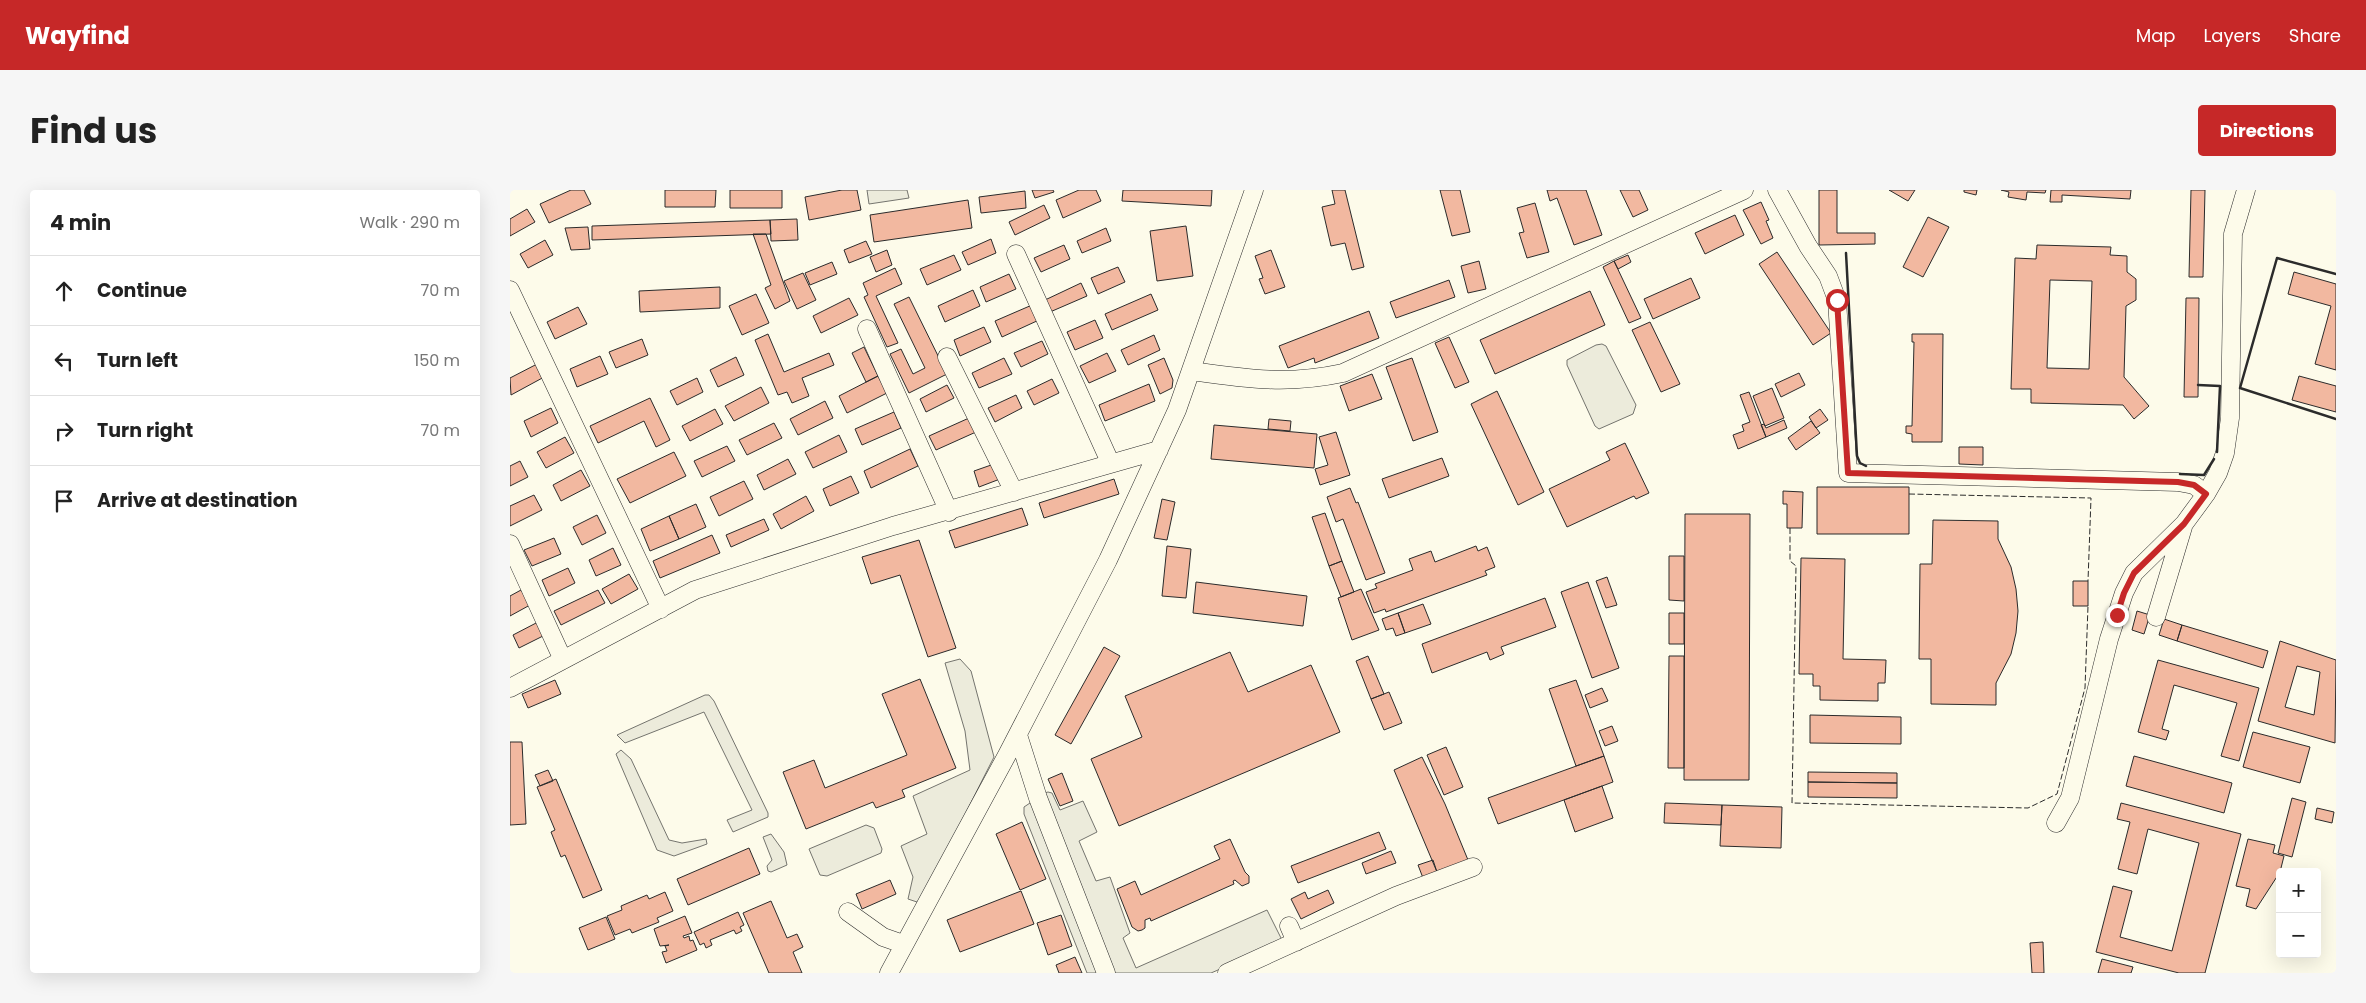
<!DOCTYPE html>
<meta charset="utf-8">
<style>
:root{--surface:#fff;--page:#f6f6f6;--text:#222;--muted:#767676;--line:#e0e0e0;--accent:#c62828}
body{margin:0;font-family:Poppins,sans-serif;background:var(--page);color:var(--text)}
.controls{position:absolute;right:15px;bottom:15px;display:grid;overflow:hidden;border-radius:5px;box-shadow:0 5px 20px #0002}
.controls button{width:45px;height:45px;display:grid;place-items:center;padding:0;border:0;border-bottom:1px solid var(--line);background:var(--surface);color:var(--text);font:25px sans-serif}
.stop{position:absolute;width:15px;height:15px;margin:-11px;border:4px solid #c62828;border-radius:50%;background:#fff}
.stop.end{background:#c62828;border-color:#fff;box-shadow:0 1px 5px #0008}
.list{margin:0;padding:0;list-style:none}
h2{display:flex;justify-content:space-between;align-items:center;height:65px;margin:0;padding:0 20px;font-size:21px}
h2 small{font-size:16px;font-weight:400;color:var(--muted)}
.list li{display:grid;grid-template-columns:32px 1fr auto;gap:15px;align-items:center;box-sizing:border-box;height:70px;padding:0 20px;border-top:1px solid var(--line)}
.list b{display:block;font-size:19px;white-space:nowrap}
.list em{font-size:16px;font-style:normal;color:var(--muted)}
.icon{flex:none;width:28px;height:28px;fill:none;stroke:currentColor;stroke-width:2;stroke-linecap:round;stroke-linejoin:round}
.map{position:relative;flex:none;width:1826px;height:783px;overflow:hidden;border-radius:5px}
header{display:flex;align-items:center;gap:30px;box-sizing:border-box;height:70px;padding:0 25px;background:var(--accent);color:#fff}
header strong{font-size:24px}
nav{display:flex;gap:28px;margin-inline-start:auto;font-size:18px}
.intro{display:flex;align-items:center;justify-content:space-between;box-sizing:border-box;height:120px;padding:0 30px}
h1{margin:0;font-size:35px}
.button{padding:12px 22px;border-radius:5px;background:var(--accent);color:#fff;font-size:18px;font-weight:700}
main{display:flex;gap:30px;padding:0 30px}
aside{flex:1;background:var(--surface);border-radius:5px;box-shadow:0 5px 20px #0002}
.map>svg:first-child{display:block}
</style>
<header>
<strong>Wayfind</strong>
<nav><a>Map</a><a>Layers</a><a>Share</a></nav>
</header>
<div class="intro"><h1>Find us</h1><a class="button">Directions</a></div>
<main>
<aside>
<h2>4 min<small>Walk · 290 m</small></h2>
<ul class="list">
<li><svg class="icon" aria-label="ahead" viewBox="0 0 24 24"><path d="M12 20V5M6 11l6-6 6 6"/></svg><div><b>Continue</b></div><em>70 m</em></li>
<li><svg class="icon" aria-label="left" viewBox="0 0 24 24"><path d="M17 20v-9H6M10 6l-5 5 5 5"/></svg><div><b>Turn left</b></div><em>150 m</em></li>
<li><svg class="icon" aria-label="right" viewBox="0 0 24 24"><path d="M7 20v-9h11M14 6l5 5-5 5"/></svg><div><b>Turn right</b></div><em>70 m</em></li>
<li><svg class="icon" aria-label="arrive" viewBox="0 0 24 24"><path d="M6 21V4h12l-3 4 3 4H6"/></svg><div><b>Arrive at destination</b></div></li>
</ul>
</aside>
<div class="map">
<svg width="1826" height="783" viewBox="0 0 1826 783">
<rect width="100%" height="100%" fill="#fdfbea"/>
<path fill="#ecebdb" stroke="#74746e" d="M357 0H397L399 8 359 14Z
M1092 154 1096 156 1126 215 1123 224 1089 239 1085 236 1057 175V170L1086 155Z
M450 469 461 481 484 567 410 713 398 709 403 687 391 656 417 644 403 606 460 580 455 541 435 473Z
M195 505H199L204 511 258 623V627L223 642 217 630 242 620 194 522 115 553 107 545Z
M111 560 121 569 159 650 172 653 196 649 197 654 164 666 147 660 106 564Z
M538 602 542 603 550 620 573 611 587 642 569 651 586 691 600 687 620 743 613 748 626 778 757 720 773 752 701 783H602L534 603Z
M520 613 526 619 591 783H577L514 624V617Z
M356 635 364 638 372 659 371 663 317 686 310 685 299 659Z
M261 644 274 662 277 675 261 682 258 681 257 676 262 670 253 647Z"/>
<path fill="#f2b8a0" stroke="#2b2b2b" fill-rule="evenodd" d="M61 0H74L81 14 39 33 30 14Z
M155 0H206L205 17H155Z
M220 0H272V18H220Z
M332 0H347L351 20 299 30 295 7Z
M522 0H543L544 2 525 8Z
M569 0H586L591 11 553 28 546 10Z
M613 0H702L701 16 612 11Z
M822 0H835L854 77 842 80 835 53 821 56 812 17 825 14Z
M930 0H950L960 42 942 46Z
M1037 0H1076L1092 45 1064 55 1047 8 1040 11Z
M1110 0H1129L1138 20 1123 27Z
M1309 0H1327V43H1365V54L1309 55Z
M1379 0H1405L1398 11Z
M1454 0H1467L1466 5 1454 2Z
M1491 0H1536L1535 3 1517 2 1516 10 1498 7 1499 2Z
M1541 0H1621L1620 9 1552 5V12H1540Z
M1681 0H1695L1693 87H1679Z
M515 1 516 18 471 23 469 7Z
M458 10 462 38 364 52 360 25Z
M1251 12 1259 30 1256 31 1263 48 1251 54 1233 20Z
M1025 13 1039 62 1017 68 1009 43 1014 42 1007 18Z
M534 15 540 28 505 45 499 32Z
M17 19 25 32 0 46V29Z
M1225 25 1234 45 1195 64 1185 43Z
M1418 27 1439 37 1413 87 1393 77Z
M287 29 288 50 261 51 260 30Z
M260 30 261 44 82 50V36Z
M676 36 683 86 647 91 640 41Z
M78 37 80 59 61 60 55 38Z
M596 38 601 51 572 63 567 51Z
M243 44H256L280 111 265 119 255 98 261 95Z
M481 49 486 63 458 75 452 62Z
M35 50 43 65 18 78 10 64Z
M356 51 362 64 339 73 334 60Z
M554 55 560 69 531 82 524 68Z
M1527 55 1601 57 1600 65 1617 66V82L1626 89V110L1616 116 1614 187 1639 216 1624 229 1613 215 1521 213V199H1501L1505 68 1526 69ZM1540 90 1582 91 1579 179 1537 178Z
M377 60 382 75 366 82 360 67Z
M761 60 775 97 755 104 749 89 753 88 745 66Z
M1267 62 1321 143 1303 155 1249 74Z
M444 65 451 80 417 95 410 79Z
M1118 65 1121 72 1108 79 1104 71Z
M969 71 976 99 958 103 951 76Z
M1104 71 1131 128 1119 133 1093 77Z
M322 72 327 84 300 95 295 83Z
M608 77 615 92 588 104 581 88Z
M385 78 392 94 366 106 388 153 377 157 354 107 358 105 353 93Z
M1784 82 1826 94V180L1805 174 1821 116 1778 104Z
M293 83 306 110 287 119 274 91Z
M499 84 506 99 476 112 470 97Z
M1181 88 1190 108 1143 129 1134 109Z
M939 90 945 107 886 128 880 112Z
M571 93 577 106 540 122 535 110Z
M210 97V118L130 122 129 101Z
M463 100 470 116 435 132 428 116Z
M1080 101 1095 135 985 184 970 150Z
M246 104 259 133 232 145 219 116Z
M641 104 648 120 602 140 595 124Z
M399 107 437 184 399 203 380 164 391 159 403 184 415 178 384 114Z
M339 108 348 125 311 143 303 126Z
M1676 108H1689L1688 207H1674Z
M522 115 529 130 492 147 485 131Z
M68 117 77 134 45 149 37 132Z
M859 121 869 148 805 173 804 168 778 178 769 156Z
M585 130 593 148 565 160 557 142Z
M1140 132 1170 194 1151 202 1122 140Z
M474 137 481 152 450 166 444 150Z
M258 144 274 182 319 163 324 175 292 188 299 206 282 213 277 202 268 205 245 150Z
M1402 144H1433L1432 252H1402V244L1396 243V236H1402L1404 152H1402Z
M644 145 650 160 618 175 611 160Z
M939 147 959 192 945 198 925 153Z
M132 149 138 165 106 178 99 162Z
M532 151 538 164 511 177 504 163Z
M354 157 368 186 356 192 342 163Z
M597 163 606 181 579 193 570 176Z
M90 166 98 184 67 197 60 179Z
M226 167 234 185 208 197 200 180Z
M494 168 502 184 469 198 462 183Z
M654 168 663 190 662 198 650 204 638 175Z
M902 168 928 242 903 251 876 177Z
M29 173 36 186 1 205 0 188Z
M1289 183 1295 195 1271 207 1265 194Z
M862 184 872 209 839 221 830 196Z
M368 186 377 203 337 223 329 206Z
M1789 186 1826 196V222L1782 210Z
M187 188 193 202 167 215 160 201Z
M542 189 549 203 524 215 517 201Z
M639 194 645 211 595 231 589 215Z
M437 195 444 208 416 222 410 209Z
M251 197 259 213 224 231 215 216Z
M1262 198 1274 228 1255 236 1243 206Z
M987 201 1034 302 1008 315 961 214Z
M1239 202 1256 247 1228 259 1223 245 1234 241 1232 235 1240 232 1230 205Z
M506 205 512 218 485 232 478 218Z
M140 208 160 250 146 257 134 231 88 253 80 236Z
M315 211 323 228 288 245 280 229Z
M41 218 48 233 21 247 14 231Z
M205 219 213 234 180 251 172 236Z
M1310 219 1318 230 1306 238 1299 227Z
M384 222 391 238 352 255 345 239Z
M459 228 466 242 426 260 419 246Z
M759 229 781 231 780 241 758 239Z
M1274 230 1277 238 1256 247 1251 235 1254 234 1256 238Z
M1301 231 1310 243 1286 260 1278 248Z
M264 233 272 248 237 265 229 250Z
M704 235 807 244 804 278 701 269Z
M826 242 840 285 810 295 805 279 818 275 809 247Z
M329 245 337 262 303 278 295 262Z
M55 247 64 263 36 278 27 262Z
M1115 253 1139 303 1126 309 1124 306 1057 337 1039 299 1100 270 1096 262Z
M217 256 225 271 192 287 184 271Z
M1449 257H1473V275L1449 274Z
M400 259 408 276 361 298 354 281Z
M164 262 176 286 120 313 107 289Z
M932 268 939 286 879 308 872 289Z
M278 269 286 284 254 300 247 285Z
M10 271 18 287 0 296V276Z
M484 274 490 289 469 297 464 281Z
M71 280 80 296 51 311 43 295Z
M341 286 349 303 320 316 313 299Z
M604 289 609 304 534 328 529 313Z
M234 291 243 309 209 326 200 307Z
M1307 297H1399V344H1307Z
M840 298 846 313 848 312 875 383 856 390 833 329 826 332 817 307Z
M1273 301 1293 302 1292 338H1277V314H1273Z
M24 305 32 320 0 336V316Z
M296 306 304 321 271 339 263 324Z
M652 309 665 312 657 350 644 348Z
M186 314 196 337 169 349 159 326Z
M512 318 518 335 445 358 439 341Z
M815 323 832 371 819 376 802 327Z
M1175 324H1240L1239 590H1174Z
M87 325 96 343 72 355 63 337Z
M159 326 169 349 140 361 131 339Z
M254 329 259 340 221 357 216 345Z
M1423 330 1488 331V349L1501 377 1506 399 1508 421 1506 443 1501 464 1486 493V515L1421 514V469H1409L1410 374H1422Z
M202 345 210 363 150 388 143 371Z
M44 348 51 364 22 376 14 360Z
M409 350 446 458 418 467 390 385 361 394 352 367Z
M657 356 681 359 676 408 652 406Z
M966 356 968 361 977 357 985 377 975 381 977 385 876 422 875 419 864 423 856 402 867 398 865 394 903 380 899 369 921 361 925 372Z
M103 358 111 375 86 386 79 370Z
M1159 366H1174V411L1159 410Z
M1291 368 1335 369 1333 469 1376 470 1375 493H1368V511L1310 510V496H1303V484H1289Z
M832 371 844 402 831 407 819 376Z
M58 378 65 393 39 406 32 390Z
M119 384 128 399 101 414 92 399Z
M1097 387 1107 415 1096 418 1086 391Z
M1563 391H1578V416H1563Z
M686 392 797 406 793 436 683 423Z
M1078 392 1109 478 1082 488 1051 402Z
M851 399 869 440 842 450 828 408Z
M11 400 20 415 0 426V406Z
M88 400 95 413 51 435 44 421Z
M1035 408 1046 437 991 457 994 464 980 470 977 462 922 483 912 454Z
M913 414 921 434 895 443 888 423Z
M1627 421 1640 425 1634 444 1622 440Z
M888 423 895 443 886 446 883 438 876 440 872 429Z
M1159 423H1174V454H1159Z
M1654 429 1672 435 1667 451 1649 445Z
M28 432 35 445 9 458 3 445Z
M1672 435 1758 461 1753 478 1667 451Z
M1770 451 1826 470 1825 553 1748 531ZM1787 476 1810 482 1804 525 1775 517Z
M594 457 610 466 561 554 545 545Z
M720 462 738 502 801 475 830 542 609 636 581 569 632 547 615 506Z
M858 466 874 504 861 509 846 471Z
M1159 466H1174V578H1158Z
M1648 470 1749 498 1729 571 1711 566 1727 513 1664 495 1652 539 1659 541 1656 550 1628 542Z
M410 489 446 578 392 600 395 607 366 618 363 612 296 639 273 582 304 570 315 598 397 565 372 504Z
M45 490 51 504 18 518 12 504Z
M1066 490 1094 566 1066 576 1039 499Z
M1092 498 1098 511 1080 518 1075 505Z
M879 502 892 533 874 540 861 509Z
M1300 525 1391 527V554L1300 553Z
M1102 536 1108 551 1095 556 1089 541Z
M1743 542 1800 557 1790 593 1733 577Z
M0 552H12L16 634 0 635Z
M936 557 953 597 934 605 917 565Z
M1094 566 1103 592 988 634 978 608Z
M1624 566 1722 593 1714 623 1616 596Z
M912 567 935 614 958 670 927 682 884 580Z
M38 580 43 591 30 596 25 585Z
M1298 582 1387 583V593L1298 592Z
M552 583 563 611 550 616 538 589Z
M46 589 92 700 73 708 55 665 51 667 41 642 45 640 27 597Z
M1298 592 1387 593V608L1298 607Z
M1092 596 1103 628 1065 642 1054 610Z
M1782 608 1796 612 1782 667 1768 663Z
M1155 613 1212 615 1211 635 1154 633Z
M1611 613 1731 644 1695 783H1669L1586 762 1603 696 1622 701 1610 747 1662 761 1689 653 1638 639 1627 684 1608 679 1620 632 1607 629Z
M1212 615 1272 617 1271 658 1210 656Z
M1807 618 1824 622 1822 633 1805 629Z
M512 632 536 689 510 700 486 644Z
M869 642 876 659 788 693 781 676Z
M720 649 735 682 739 686V693L732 696 725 690 723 691 724 694 641 731 640 728 635 730V738L632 740 628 741 622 737 607 699 625 691 631 705 710 669 704 656Z
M1738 649 1765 655 1763 663 1774 666 1770 682 1746 719 1736 716 1740 699 1726 696Z
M239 658 250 684 178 715 167 689Z
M881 661 886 673 856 684 852 673Z
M923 670 927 682 913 688 908 675Z
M380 690 386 704 352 719 346 704Z
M818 700 824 713 791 729 781 709 795 702 798 709Z
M511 701 524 734 450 762 437 730Z
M155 702 163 721 147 728 149 732 122 743 120 739 105 745 97 726 112 720 111 716 137 705 139 709Z
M261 711 277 748 287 744 293 757 283 762 292 783H259L233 723Z
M228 722 234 735 230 737 232 741 226 744 224 740 200 750 202 755 196 758 194 753 190 755 184 742Z
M551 725 562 756 538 765 527 733Z
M175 726 182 743 173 746 174 748 179 746 180 751 183 750 187 760 156 773 152 762 157 761 155 756 159 755 150 756 144 739Z
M96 727 105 749 78 760 69 738Z
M1533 752 1534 783H1522L1520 753Z
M565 767 572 783H549L546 775Z
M1592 769 1623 777 1621 783H1588Z"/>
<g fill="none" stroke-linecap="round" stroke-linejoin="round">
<g stroke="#2b2b2b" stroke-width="19">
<path id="minor" d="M1267 0 1298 56 1318 86 1327 110 1338 283 1668 292 1684 295 1696 304
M506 64 600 272
M0 100 151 419
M357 139 439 322
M437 167 504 302
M682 181C738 189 777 195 833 183L1234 0
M0 354 53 470
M1646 427 1673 337
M0 498 185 400 383 336 649 260
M508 545 528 608 596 783
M1546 633 1560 608 1599 449 1614 403 1624 383 1674 334 1696 304 1708 283 1715 263 1720 228 1723 44 1736 0
M338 722 373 747 393 754
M779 736 786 752
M379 783 497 565 598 370 667 220 744 0
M717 783 886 706 963 677"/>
</g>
<use href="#minor" stroke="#fdfbea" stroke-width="18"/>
<path stroke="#2b2b2b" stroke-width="1" stroke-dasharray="6 2.5" stroke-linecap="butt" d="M1399 304 1581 308 1578 391
M1280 338V371L1286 376 1282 613 1518 618 1547 604 1575 498 1578 416"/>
<path stroke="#2b2b2b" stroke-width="2.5" d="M1336 63 1347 266 1350 273 1356 276
M1826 84 1767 68 1730 198 1826 229
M1688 195 1710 196 1707 262
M1670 284 1694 285 1704 269"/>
</g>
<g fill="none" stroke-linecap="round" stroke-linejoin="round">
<path stroke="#c62828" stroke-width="6" d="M1327 110 1338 283 1668 292 1684 295 1696 304 1674 334 1624 383 1614 403 1607 425"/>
</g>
</svg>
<div class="controls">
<button>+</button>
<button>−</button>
</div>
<div class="stop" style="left:1327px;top:110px"></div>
<div class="stop end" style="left:1607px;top:425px"></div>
</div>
</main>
